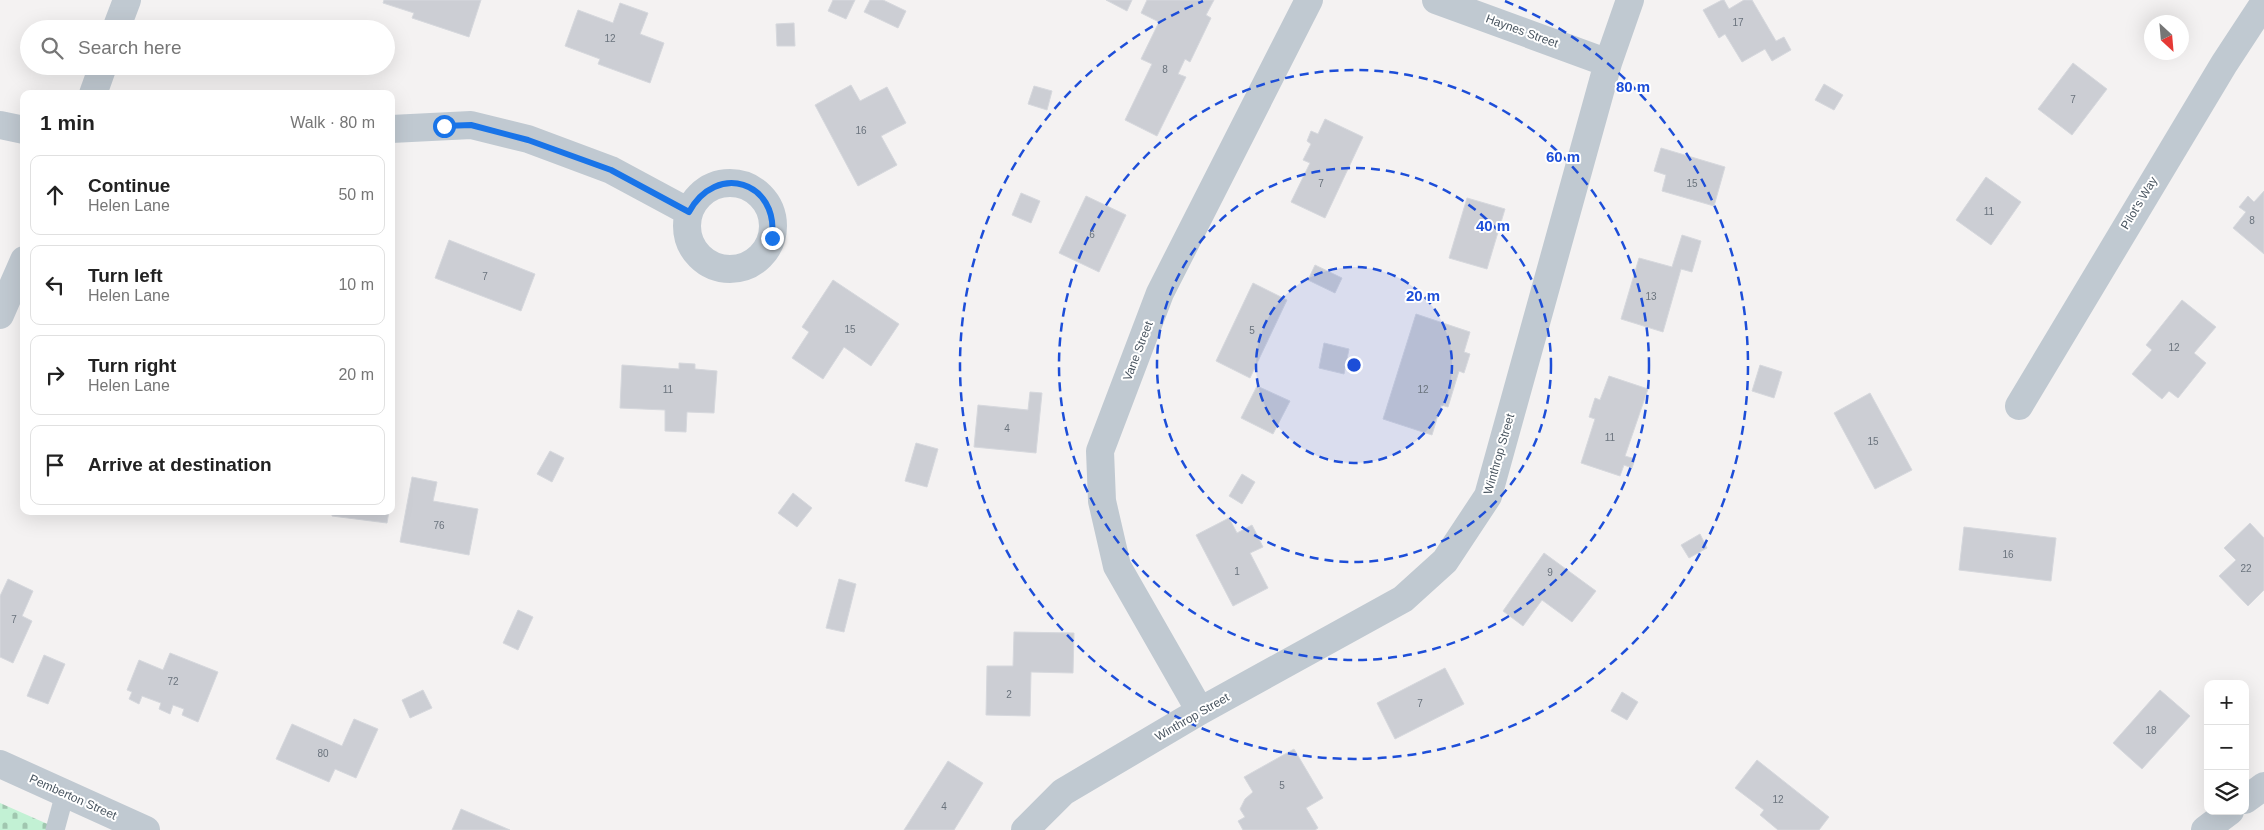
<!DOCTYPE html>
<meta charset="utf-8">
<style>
:root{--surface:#fff;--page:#f6f6f6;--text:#222;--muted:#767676;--line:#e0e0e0}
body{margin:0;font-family:Helvetica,sans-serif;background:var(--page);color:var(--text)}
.controls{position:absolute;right:15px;bottom:15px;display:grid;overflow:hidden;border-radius:10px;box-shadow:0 5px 20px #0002}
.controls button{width:45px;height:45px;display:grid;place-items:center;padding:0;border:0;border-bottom:1px solid var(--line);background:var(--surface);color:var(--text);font:25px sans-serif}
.compass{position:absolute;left:2144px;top:15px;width:45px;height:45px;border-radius:50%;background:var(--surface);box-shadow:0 5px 20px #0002;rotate:154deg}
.stop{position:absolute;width:15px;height:15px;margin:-11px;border:4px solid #1974e8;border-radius:50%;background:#fff}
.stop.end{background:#1974e8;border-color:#fff;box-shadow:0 1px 5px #0008}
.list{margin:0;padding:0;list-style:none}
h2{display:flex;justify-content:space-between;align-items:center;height:65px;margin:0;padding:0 20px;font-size:21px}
h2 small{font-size:16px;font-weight:400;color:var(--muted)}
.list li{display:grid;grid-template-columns:32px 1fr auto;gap:15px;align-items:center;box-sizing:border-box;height:80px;margin:0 10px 10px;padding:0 10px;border:1px solid var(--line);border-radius:10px}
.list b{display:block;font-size:19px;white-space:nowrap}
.list p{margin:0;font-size:16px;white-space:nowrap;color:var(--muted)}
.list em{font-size:16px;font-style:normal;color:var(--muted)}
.icon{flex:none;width:28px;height:28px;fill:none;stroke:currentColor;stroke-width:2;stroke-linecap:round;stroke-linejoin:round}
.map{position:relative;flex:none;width:2264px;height:830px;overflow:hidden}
.search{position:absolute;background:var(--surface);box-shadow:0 5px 20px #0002;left:20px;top:20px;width:375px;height:55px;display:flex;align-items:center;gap:12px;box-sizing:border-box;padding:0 18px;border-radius:28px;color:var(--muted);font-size:19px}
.panel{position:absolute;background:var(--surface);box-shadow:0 5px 20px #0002;left:20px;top:90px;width:375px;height:425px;border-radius:10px}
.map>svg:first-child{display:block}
</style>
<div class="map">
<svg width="2264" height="830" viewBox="0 0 2264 830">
<defs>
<pattern id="cemetery-stones" width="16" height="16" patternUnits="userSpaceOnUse" patternTransform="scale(1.25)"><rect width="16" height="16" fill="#c2f1d4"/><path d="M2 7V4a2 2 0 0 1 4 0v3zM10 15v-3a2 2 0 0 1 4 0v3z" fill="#a0c6af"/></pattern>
</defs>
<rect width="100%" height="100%" fill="#f4f2f2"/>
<path fill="url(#cemetery-stones)" d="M0 803 61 830H0Z"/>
<path fill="#ccced4" stroke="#d6d8dd" d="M384 0H481L469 37 412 18 414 13 383 3Z
M833 0H855L846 19 828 11Z
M870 0H883L906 11 898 28 864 12Z
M1106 0H1132L1127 11Z
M1147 0H1214L1206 15 1211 18 1190 62 1185 59 1178 74 1186 77 1157 136 1125 120 1152 64 1141 59 1159 22 1141 13Z
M1722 0H1724L1729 9 1744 0H1752L1776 41 1784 37 1791 50 1772 61 1765 49 1742 62 1725 34 1719 38 1703 10Z
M620 3 648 13 640 34 664 43 650 83 598 64 600 59 565 46 578 10 613 23Z
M794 23 795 46H777L776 24Z
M2073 63 2107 89 2072 135 2038 109Z
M1824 84 1843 95 1834 110 1815 100Z
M851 85 860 101 887 87 906 123 881 136 897 165 858 186 815 105Z
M1034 86 1052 91 1047 110 1028 104Z
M1325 119 1363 137 1325 218 1291 202 1310 163 1303 160 1311 144 1307 141 1311 131 1318 134Z
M1661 148 1725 167 1714 206 1662 191 1666 175 1654 171Z
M1986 177 2021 202 1991 245 1956 220Z
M2264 191V254L2233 228 2246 212 2239 207 2248 196 2254 202Z
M1021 193 1040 201 1031 223 1012 215Z
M1086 196 1126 215 1099 272 1059 253Z
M1467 198 1505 209 1487 269 1449 258Z
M1682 235 1701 241 1692 272 1681 269 1663 332 1621 319 1639 258 1672 267Z
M449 240 535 274 521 311 435 278Z
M1315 265 1342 278 1335 293 1308 280Z
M833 280 899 324 871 366 844 347 823 379 792 358 809 332 802 327Z
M1253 283 1287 300 1250 378 1216 361Z
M2182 300 2216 327 2194 353 2206 363 2178 398 2169 391 2162 399 2132 374 2152 350 2146 345Z
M1416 314 1470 332 1464 352 1470 354 1464 373 1459 371 1448 407 1441 405 1432 435 1383 419Z
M1324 343 1349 349 1344 374 1319 368Z
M679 363 695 364V369L717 371 714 413 687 412 686 432 665 431V410L620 408 622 365 679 369Z
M1760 365 1782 372 1774 398 1752 391Z
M1609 376 1648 389 1625 456 1635 459 1632 468 1624 465 1620 476 1581 463 1595 419 1589 417 1595 398 1600 400Z
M1257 386 1290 401 1273 434 1241 418Z
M1030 392 1042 393 1036 453 974 447 978 405 1028 410Z
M1870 393 1912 470 1875 489 1834 413Z
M916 443 938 449 927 487 905 481Z
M550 451 564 458 552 482 537 474Z
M1242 474 1255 482 1242 504 1229 496Z
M412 477 437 482 433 501 478 509 469 555 400 542Z
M793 493 812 508 797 527 778 513Z
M332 511H389L387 523 332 516Z
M1229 518 1237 533 1252 525 1263 547 1250 553 1268 588 1233 606 1196 535Z
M2250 523 2264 538V590L2248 606 2219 576 2236 560 2224 548Z
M1964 527 2056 538 2051 581 1959 570Z
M1700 534 1707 548 1689 558 1681 545Z
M1544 553 1596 591 1572 622 1542 600 1523 626 1503 611Z
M8 579 33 591 22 616 32 621 13 663 0 657V596Z
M839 579 856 584 844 632 826 628Z
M518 610 533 617 518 650 503 643Z
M1014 632 1074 633 1073 673 1031 672 1030 716 986 715 987 666H1013Z
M170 653 218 672 198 722 182 715 184 709 173 705 170 714 159 709 161 703 142 696 139 704 129 699 132 692 127 690 139 660 163 670Z
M44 655 65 664 48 704 27 696Z
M1445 668 1464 704 1395 739 1377 703Z
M423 690 432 708 410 718 402 700Z
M2160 690 2190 716 2142 769 2113 743Z
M1622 692 1638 702 1627 720 1611 711Z
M354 719 378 729 356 778 335 769 329 782 276 759 292 724 342 746Z
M1294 749 1323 798 1306 808 1318 828 1315 830H1243L1238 821 1245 817 1240 809 1245 799 1253 792 1244 777Z
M1757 760 1829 817 1819 830H1778L1760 815 1764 810 1735 788Z
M948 761 983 783 954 830H904Z
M461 809 510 830H452Z"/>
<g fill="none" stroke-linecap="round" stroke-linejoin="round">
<path stroke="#c0c9d1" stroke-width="19" d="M55 830 65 793"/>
<path stroke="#c0c9d1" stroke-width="28" d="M1436 0 1608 63
M0 125 24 130
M391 129 471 125 528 139 611 170 689 212
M687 226a43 43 0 1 1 86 0a43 43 0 1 1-86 0Z
M2019 406 2224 64 2264 3
M1200 711 1117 566 1102 501 1100 451 1160 293 1309 0
M0 764 146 830
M2245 800 2264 786
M1025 830 1063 792 1200 711 1403 599 1445 561 1488 496 1608 63 1630 0
M2205 830 2230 811"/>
<path stroke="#c0c9d1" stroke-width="28" d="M116 29 127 0
M93 94 103 66
M0 315 24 260"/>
</g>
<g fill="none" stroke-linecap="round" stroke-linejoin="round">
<path stroke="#1974e8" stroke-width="6" d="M444 126 471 125 528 140 611 170 689 212C716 162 779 181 772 238"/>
</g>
<circle cx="1354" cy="365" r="98" fill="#1d4ed8" fill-opacity=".12"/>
<g fill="none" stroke="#1d4ed8" stroke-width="2.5" stroke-dasharray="9 6">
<circle cx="1354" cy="365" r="98"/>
<circle cx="1354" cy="365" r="197"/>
<circle cx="1354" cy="365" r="295"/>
<path d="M1505 1A394 394 0 1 1 1203 1"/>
</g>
<g text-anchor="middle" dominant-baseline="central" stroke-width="4" stroke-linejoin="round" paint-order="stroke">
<g font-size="10" fill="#6a737d">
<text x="1738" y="22">17</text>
<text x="610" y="38">12</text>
<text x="1165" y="69">8</text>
<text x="2073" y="99">7</text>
<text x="861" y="130">16</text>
<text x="1321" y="183">7</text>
<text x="1692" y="183">15</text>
<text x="1989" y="211">11</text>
<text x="2252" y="220">8</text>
<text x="1092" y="234">6</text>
<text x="485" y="276">7</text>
<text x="1651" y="296">13</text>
<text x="850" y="329">15</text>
<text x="1252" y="330">5</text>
<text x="2174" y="347">12</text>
<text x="668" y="389">11</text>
<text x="1423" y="389">12</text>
<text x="1007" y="428">4</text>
<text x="1610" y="437">11</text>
<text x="1873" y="441">15</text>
<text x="439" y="525">76</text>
<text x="2008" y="554">16</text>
<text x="2246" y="568">22</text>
<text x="1237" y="571">1</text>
<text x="1550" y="572">9</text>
<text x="14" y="619">7</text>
<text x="173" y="681">72</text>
<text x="1009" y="694">2</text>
<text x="1420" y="703">7</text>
<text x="2151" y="730">18</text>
<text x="323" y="753">80</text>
<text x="1282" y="785">5</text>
<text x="1778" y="799">12</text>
<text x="944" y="806">4</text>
</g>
<g font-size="12" fill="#495560" stroke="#fff">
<text transform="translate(1522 31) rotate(20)">Haynes Street</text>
<text transform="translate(2139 203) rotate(-59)">Pilot's Way</text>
<text transform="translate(1138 351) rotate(-69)">Vane Street</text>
<text transform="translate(1499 454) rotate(-74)">Winthrop Street</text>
<text transform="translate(1192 717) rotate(-30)">Winthrop Street</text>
<text transform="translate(73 797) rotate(24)">Pemberton Street</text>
</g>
</g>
<circle cx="1354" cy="365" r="8" fill="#1d4ed8" stroke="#fff" stroke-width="2.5"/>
<g font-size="15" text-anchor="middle" font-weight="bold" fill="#1d4ed8" stroke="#fff" stroke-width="4" stroke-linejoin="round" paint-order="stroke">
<text x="1633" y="92">80 m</text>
<text x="1563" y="162">60 m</text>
<text x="1493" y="231">40 m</text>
<text x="1423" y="301">20 m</text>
</g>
</svg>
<div class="controls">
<button>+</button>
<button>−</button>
<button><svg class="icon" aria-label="layers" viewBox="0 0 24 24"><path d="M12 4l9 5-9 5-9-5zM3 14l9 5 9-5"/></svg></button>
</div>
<svg class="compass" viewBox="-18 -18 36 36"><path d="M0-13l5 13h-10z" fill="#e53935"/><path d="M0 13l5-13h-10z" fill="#767676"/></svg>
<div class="stop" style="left:444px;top:126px"></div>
<div class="stop end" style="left:772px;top:238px"></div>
<div class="search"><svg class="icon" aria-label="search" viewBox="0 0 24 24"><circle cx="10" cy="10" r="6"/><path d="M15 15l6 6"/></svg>Search here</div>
<section class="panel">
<h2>1 min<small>Walk · 80 m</small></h2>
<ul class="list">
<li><svg class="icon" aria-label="ahead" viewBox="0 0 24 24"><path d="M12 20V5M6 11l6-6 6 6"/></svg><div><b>Continue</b><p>Helen Lane</p></div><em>50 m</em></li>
<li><svg class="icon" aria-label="left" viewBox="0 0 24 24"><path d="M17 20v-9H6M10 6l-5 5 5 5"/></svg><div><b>Turn left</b><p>Helen Lane</p></div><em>10 m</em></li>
<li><svg class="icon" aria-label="right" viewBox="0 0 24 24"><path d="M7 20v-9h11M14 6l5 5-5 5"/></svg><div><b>Turn right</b><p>Helen Lane</p></div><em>20 m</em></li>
<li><svg class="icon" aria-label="arrive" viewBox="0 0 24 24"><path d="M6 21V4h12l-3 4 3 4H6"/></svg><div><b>Arrive at destination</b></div></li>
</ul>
</section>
</div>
